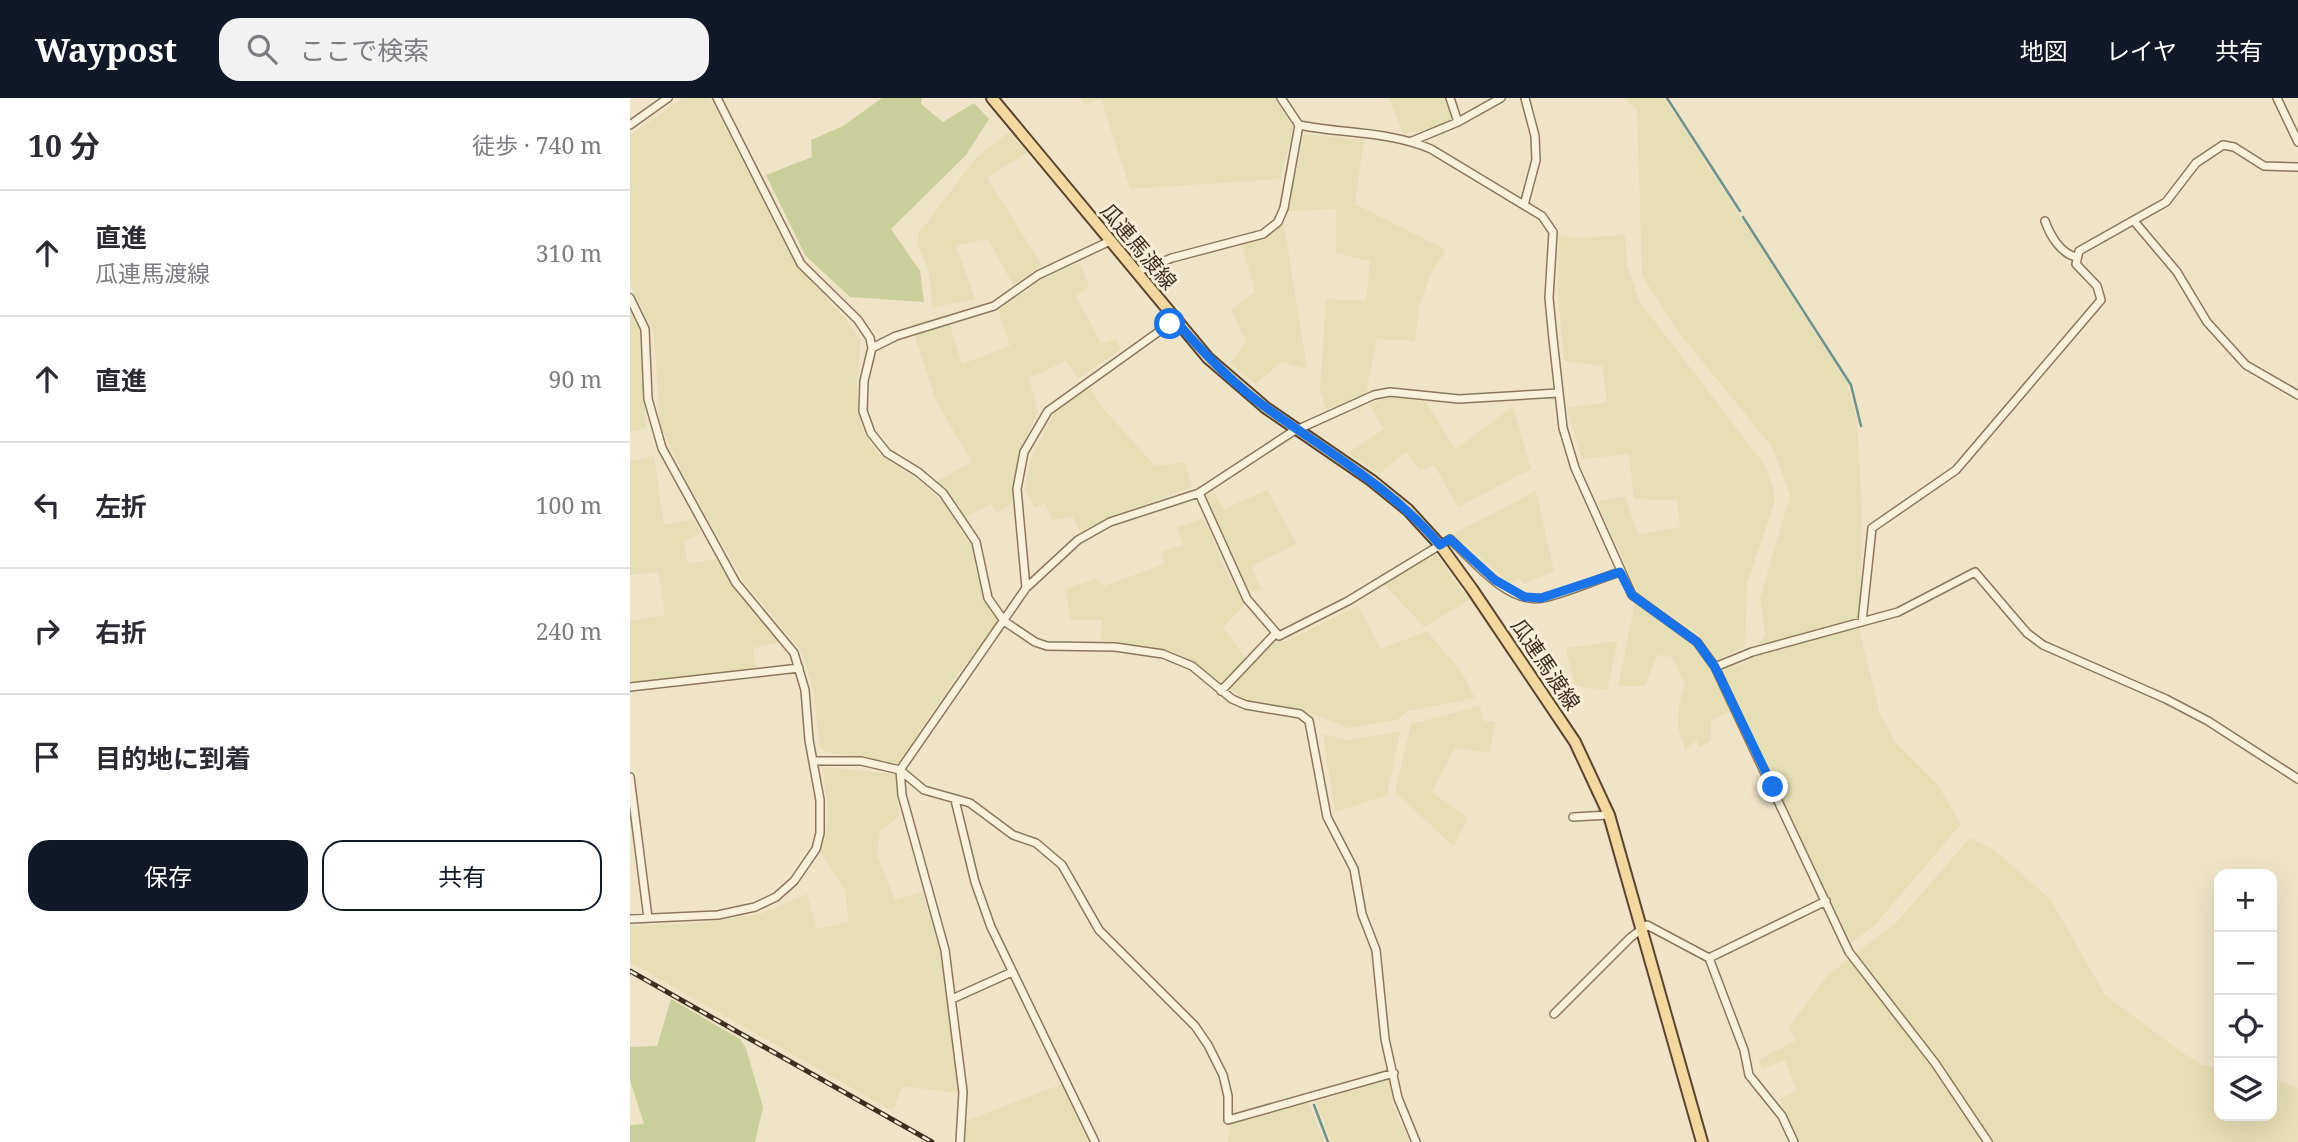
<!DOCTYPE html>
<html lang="ja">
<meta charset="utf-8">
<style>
:root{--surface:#fff;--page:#f2f2f3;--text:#2b2b33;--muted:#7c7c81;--line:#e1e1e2;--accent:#111827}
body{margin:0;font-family:"Noto Serif","Noto Sans JP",serif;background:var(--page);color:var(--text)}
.controls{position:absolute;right:21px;bottom:21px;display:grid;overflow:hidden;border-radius:14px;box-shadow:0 7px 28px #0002}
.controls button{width:63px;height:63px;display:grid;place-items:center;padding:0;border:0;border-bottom:2px solid var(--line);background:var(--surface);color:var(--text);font:35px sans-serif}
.stop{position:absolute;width:21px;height:21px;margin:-16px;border:5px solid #1a73e8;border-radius:50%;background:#fff}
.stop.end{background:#1a73e8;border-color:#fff;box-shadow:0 2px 7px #0008}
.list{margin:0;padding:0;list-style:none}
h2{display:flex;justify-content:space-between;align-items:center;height:91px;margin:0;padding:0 28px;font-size:30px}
h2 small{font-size:23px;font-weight:400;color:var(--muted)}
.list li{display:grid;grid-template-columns:46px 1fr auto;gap:21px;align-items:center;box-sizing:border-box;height:126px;padding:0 28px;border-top:2px solid var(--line)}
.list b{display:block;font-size:26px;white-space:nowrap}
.list p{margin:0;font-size:23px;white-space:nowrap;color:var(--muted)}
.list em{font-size:23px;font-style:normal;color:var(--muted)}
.actions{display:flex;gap:14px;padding:21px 28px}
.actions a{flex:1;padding:16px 0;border:2px solid var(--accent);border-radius:21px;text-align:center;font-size:24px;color:var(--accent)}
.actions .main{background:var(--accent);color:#fff}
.icon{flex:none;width:38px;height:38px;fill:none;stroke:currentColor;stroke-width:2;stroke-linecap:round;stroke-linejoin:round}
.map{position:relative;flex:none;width:1668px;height:1044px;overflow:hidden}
header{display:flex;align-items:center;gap:42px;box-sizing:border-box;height:98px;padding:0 35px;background:var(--accent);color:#fff}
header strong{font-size:33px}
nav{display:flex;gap:38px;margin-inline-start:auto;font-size:24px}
.search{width:490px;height:63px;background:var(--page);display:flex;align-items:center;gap:18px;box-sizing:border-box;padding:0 24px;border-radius:21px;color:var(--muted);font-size:26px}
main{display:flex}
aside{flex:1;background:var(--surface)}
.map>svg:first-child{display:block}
</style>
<header>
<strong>Waypost</strong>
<div class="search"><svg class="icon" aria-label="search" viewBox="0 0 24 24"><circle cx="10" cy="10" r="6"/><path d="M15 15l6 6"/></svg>ここで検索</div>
<nav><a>地図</a><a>レイヤ</a><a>共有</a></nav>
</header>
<main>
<aside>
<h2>10 分<small>徒歩 · 740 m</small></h2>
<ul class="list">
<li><svg class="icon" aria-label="ahead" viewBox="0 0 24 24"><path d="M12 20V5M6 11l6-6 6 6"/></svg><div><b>直進</b><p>瓜連馬渡線</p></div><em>310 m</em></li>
<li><svg class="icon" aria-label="ahead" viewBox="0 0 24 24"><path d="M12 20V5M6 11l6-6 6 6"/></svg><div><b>直進</b></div><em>90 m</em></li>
<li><svg class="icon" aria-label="left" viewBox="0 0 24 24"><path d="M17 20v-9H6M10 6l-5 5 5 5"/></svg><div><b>左折</b></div><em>100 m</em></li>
<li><svg class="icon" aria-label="right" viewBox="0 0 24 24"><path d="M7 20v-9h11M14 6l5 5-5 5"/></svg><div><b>右折</b></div><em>240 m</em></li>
<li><svg class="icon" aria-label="arrive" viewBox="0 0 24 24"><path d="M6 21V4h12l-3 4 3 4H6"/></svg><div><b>目的地に到着</b></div></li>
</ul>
<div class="actions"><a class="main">保存</a><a>共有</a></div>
</aside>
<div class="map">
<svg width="1668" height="1044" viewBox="0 0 1668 1044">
<rect width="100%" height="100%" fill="#f0e4c8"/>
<path fill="#e6deb5" d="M53 0H80L166 167 216 221 231 243 227 283 228 313 235 337 250 358 284 379 313 404 341 448 353 502 371 524 331 571 269 665 196 654 190 649 183 591 171 552 114 484 57 384 30 327 24 236 0 186V37Z
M450 0H645L663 30 650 81 500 91 471 1 455 7Z
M759 0H814L825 25 773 36Z
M994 0H1034L1217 285 1227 326 1232 412 1230 535 1250 616 1266 645 1307 686 1331 726 1245 827 1221 845 1091 572 1117 565 1135 536 1130 500 1160 398 1143 350 1046 231 1012 177 1007 11Z
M379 34 398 54 357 80 412 167 383 187 358 141 326 147 345 201 302 210 299 173 287 146 289 135 345 61Z
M674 36 734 42 725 106 816 152 801 176 790 205 785 243 747 241 736 295 696 312 690 292 696 201 736 203 740 163 706 155V111L658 113Z
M654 126 677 271 651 264 626 286 600 265 616 244 601 212 625 194 612 147Z
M929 136 944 140 995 137 997 166 1009 203 1134 366 1144 392V406L1117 486 1115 548 1086 562 1067 535 1008 495 967 404 995 398 1008 437 1050 429 1047 402 1004 401 999 356 952 361 937 310 977 304 972 268 934 263 928 197Z
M450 165 459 189 446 198 471 245 486 241 491 251 448 281 436 263 399 280 408 315 392 347 380 408 367 414 360 406 336 419 322 397 307 383 342 364 306 303 281 226 317 217 332 266 380 248 368 212 411 182Z
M0 214 10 232 16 330 0 334Z
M459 288 473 310 525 368 555 364 562 389 476 421 450 434 442 418 423 422 415 406 405 409 395 391 401 361 423 316Z
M765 298 796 304 825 351 883 309 901 371 828 409 804 367 791 373 776 354 749 376 718 355 754 331 739 306Z
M24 358 34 427 64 421 70 435 54 444 58 466 86 461 110 499 149 545 123 550 126 572 0 587V523L35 517 28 474 0 477V363Z
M637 392 667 446 622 468 631 492 620 494 601 461 576 397 584 394 594 411Z
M906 393 924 473 894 486 890 481 880 485 823 436Z
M574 420 597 476 615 506 593 529 615 560 594 585 545 554 471 542 472 522H441L435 491 466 481 474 488 534 466 531 454 553 447 547 429Z
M805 454 839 502 794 529 753 485Z
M1005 505 1065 549 1081 570 1101 613 1081 623V643L1070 649 1066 642 1055 652 1048 630 1049 606 1055 587 1042 559 1027 557 1015 588H988Z
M728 508 751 551 797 533 833 576 845 600 778 613 767 622 718 630 668 610 617 603 599 591 637 543H657Z
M988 543 977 592 945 588 936 550Z
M850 608 854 623 866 624 859 655 825 650 802 694 837 720 824 749 765 694 781 626Z
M770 634 757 697 705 714 693 636 718 642Z
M193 669 265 676 269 718 250 733 247 757 265 802 292 794 315 871 329 995 273 988 262 1013 0 864V828L74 825 133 815 177 796 187 831 219 824 215 793 191 755 198 720Z
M1340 740 1364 752 1421 802 1475 897 1550 953 1572 967 1589 970V1018H1642V981L1668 990V1044H1170L1150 1002 1166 992 1155 962 1132 971 1128 962 1166 943 1159 929 1198 877 1266 825Z
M761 981 763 1008 780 1044H702L686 1004Z
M432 986 458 1044H335L336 1023Z
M678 1003 694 1044H598L601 1023Z"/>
<path fill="#c9cf9b" d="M252 0H292L291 6 313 24 344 5 359 21 336 57 261 131 290 173 294 204 220 199 175 157 136 77 182 59 181 42 213 28Z
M41 901 110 941 116 950 133 1009 125 1044H0V1027L14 1026 0 982V949L27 948Z"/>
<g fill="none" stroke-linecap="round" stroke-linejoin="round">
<path stroke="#6f938a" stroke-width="2.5" d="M1037 0 1110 113
M1113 119 1221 287 1231 328
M684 1007 698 1044"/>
<g stroke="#8d765c" stroke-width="10">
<path id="street" d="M87 0 171 166 228 222 240 240 242 250 234 283 233 313 241 335 257 355 288 374 313 395 334 426 346 444 358 500 374 523 405 544 417 548 485 549 533 556 562 568 602 601 616 607 670 616 679 623 697 719 724 771 732 816 746 852 755 941 768 1000 786 1044
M651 0 669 27C714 36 759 33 801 51L912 118 923 134 919 200 923 241 933 330 945 370 1002 497 1067 544 1085 569 1219 854 1305 965 1358 1044
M820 0 828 24
M1647 0 1668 44
M0 27 38 0
M782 43 828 24 871 0
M894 107 906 62 905 38 895 0
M1415 123C1420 137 1430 155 1446 159
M1504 123 1547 174 1577 224 1616 267 1668 297
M506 174 542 160 633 136 648 124 654 110 669 27
M0 200 15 231 18 301 32 350 106 485 164 555 175 592 179 642 190 702V735L186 751 164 783 146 799 125 809 88 817 0 821
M242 250 266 238 364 208 408 177 480 143
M569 395 617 501 649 538 718 503 820 441C843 462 878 507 913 500 939 494 965 482 990 474
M396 490 387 391 394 354 418 313 545 222
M1232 524 1242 430 1326 372 1471 202 1467 188 1446 166 1449 153 1536 104 1566 65 1593 47 1604 49 1634 68 1668 69
M1085 569 1122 554 1268 514 1345 474 1397 535 1413 547 1536 601 1578 623 1668 681
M0 589 169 570
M591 593 645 536
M184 663H231L270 672 294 692 340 705 383 737 406 745 432 767 469 832 565 928 578 947 593 977 598 998V1022L764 975
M0 679 18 820
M325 702 345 784 361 829 465 1044
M943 719 979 717
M1079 860 1196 803
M322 901 382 874
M924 916 1000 840 1017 827 1079 860 1114 952 1119 977 1152 1018 1164 1044
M330 1044 333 994 315 852 272 697 270 672 396 490 448 442 480 424 569 395 662 334 744 297 760 294 829 301 929 295"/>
</g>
<g stroke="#5b4430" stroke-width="14">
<path id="primary" d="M362 0 578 260 636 310 741 382 778 412 810 447 842 491 945 644 979 717 1072 1044"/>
</g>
<use href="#street" stroke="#faf1dc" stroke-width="7"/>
<use href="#primary" stroke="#f3d9a0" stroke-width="10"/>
<g stroke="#3d2e20" stroke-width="5">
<path id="rail" d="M0 873 302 1044"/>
</g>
<use href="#rail" stroke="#f7eed8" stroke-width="2.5" stroke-dasharray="8" stroke-linecap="butt"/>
</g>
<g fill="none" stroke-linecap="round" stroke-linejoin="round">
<path stroke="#1a73e8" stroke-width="9" d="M540 226 545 222C573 255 603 286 638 311 698 354 762 390 810 447L820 441 865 482 895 499 911 500 990 474 1002 497 1067 544 1085 569 1143 689"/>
</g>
<g text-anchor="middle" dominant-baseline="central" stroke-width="6" stroke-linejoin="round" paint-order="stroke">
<g font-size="21" fill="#3d2e20" stroke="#f7eed8">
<text transform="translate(509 148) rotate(50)">瓜連馬渡線</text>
<text transform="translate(916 566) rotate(56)">瓜連馬渡線</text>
</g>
</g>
</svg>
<div class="controls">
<button>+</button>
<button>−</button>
<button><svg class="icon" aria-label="locate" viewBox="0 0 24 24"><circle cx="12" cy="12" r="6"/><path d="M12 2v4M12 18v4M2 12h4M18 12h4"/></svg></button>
<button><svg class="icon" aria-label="layers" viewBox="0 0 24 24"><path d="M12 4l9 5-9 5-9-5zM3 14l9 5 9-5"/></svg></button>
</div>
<div class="stop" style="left:540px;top:226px"></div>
<div class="stop end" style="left:1143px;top:689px"></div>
</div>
</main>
